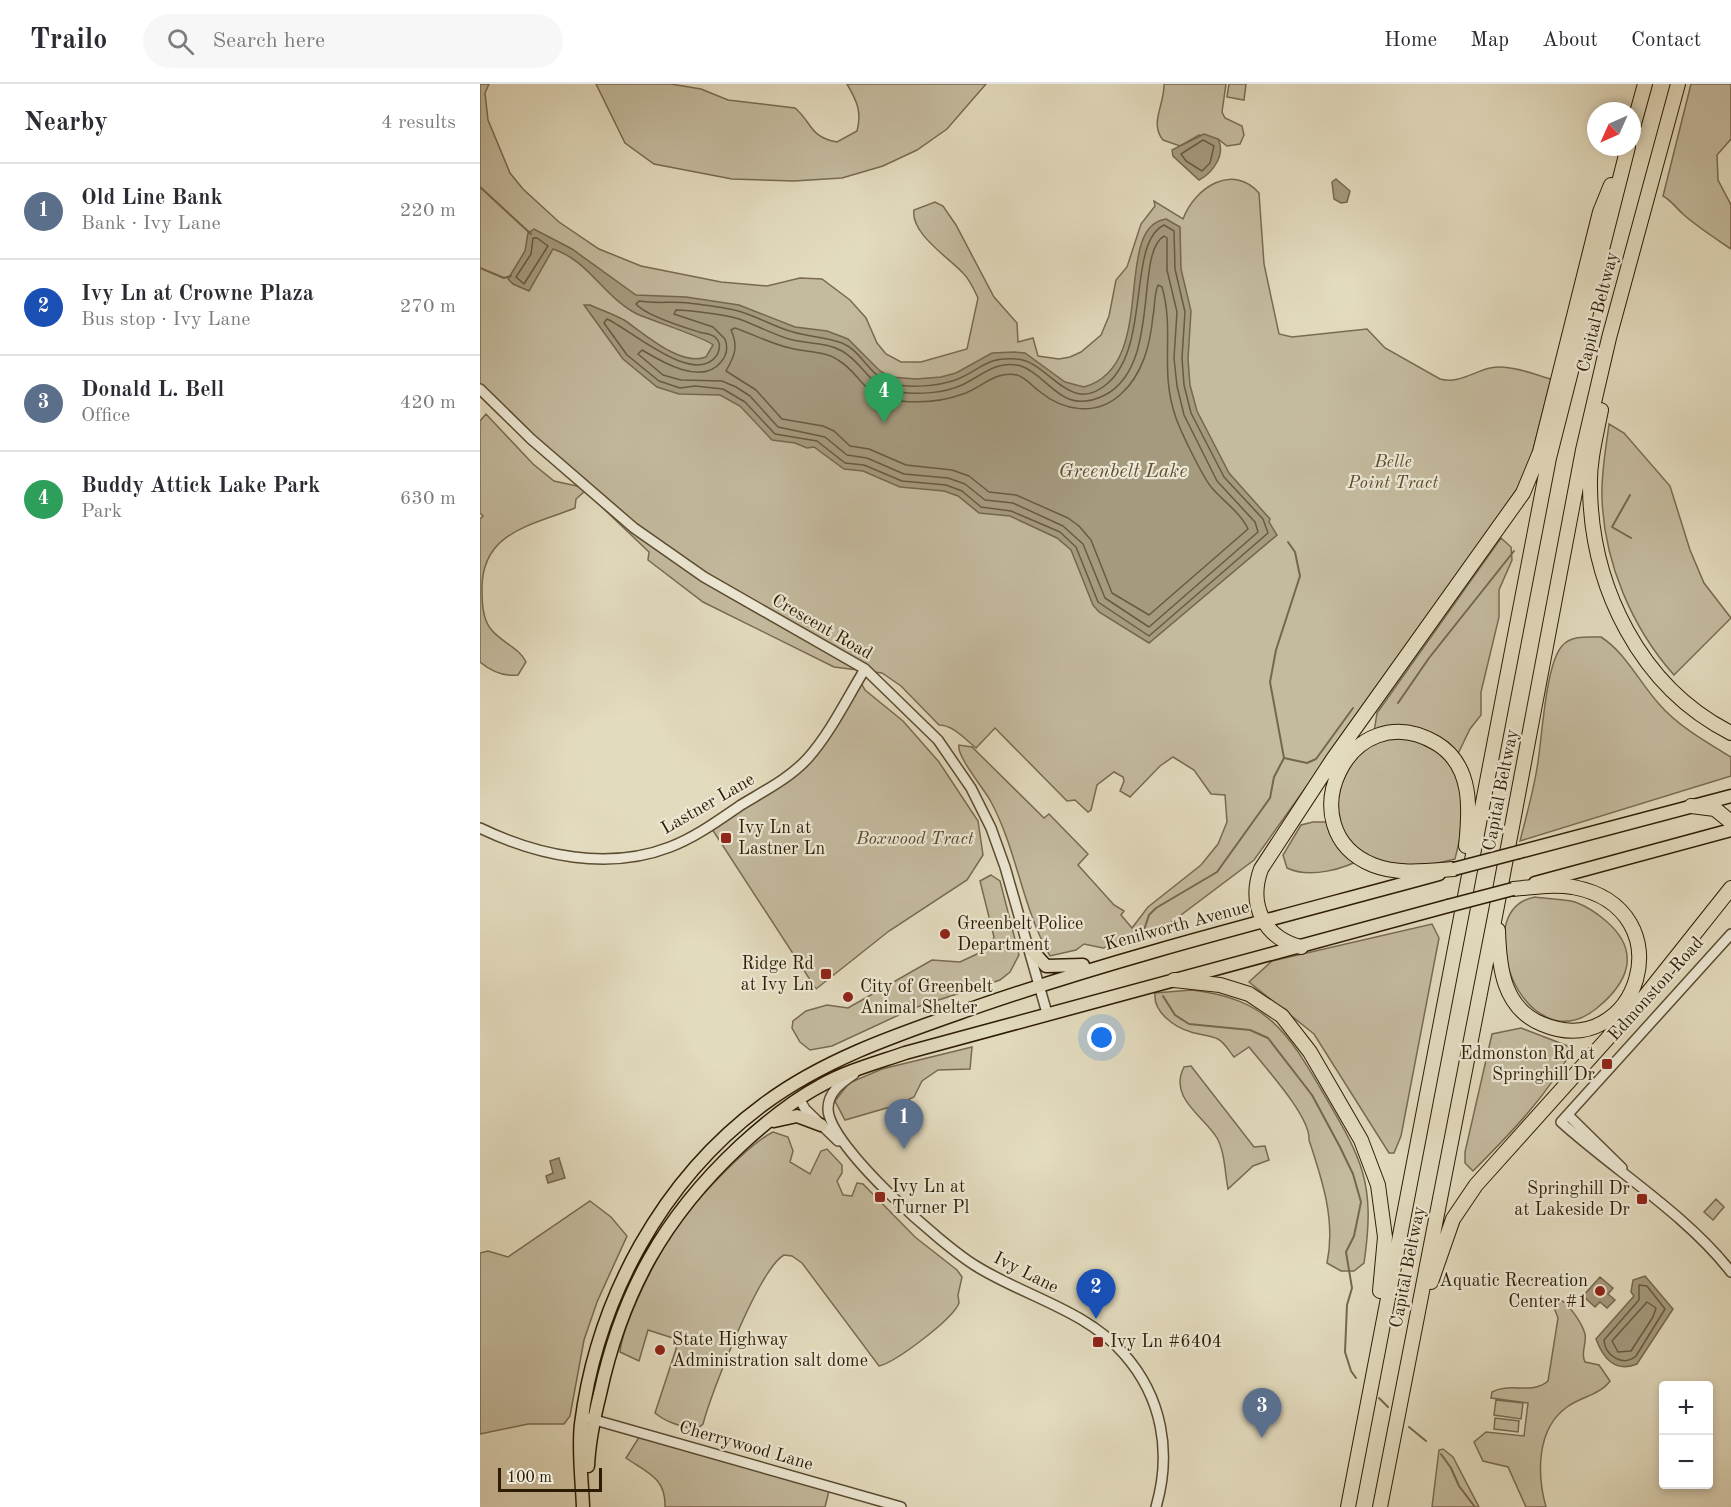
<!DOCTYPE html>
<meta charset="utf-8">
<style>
:root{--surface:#fff;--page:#f7f7f7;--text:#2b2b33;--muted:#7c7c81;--line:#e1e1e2;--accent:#8f2418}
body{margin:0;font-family:"Old Standard TT",serif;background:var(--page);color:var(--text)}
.controls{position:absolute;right:18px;bottom:18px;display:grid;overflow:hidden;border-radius:6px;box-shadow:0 3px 9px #0003}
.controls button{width:54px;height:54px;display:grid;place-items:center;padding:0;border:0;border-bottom:2px solid var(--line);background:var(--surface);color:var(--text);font:30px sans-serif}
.compass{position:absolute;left:1107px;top:18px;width:54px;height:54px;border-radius:50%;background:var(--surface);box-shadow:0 3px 9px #0003;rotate:225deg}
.scale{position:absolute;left:18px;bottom:15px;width:104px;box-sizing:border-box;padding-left:6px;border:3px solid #2d1b02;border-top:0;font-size:16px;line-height:21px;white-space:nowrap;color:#2d1b02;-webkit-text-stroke:4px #ede8d5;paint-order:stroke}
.you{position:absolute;left:622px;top:954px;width:21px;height:21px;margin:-15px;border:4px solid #fff;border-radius:50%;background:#1a73e8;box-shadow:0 0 0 9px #1a73e833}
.badge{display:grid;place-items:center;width:39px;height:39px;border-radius:50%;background:var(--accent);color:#fff;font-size:20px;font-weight:700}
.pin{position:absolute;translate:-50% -50px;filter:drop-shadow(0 2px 3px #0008)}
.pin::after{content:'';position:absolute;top:32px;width:21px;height:18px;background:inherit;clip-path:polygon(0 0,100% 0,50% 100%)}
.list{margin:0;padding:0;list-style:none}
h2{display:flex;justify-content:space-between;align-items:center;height:78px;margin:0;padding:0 24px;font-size:26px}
h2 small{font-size:20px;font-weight:400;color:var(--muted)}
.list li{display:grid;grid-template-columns:39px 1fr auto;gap:18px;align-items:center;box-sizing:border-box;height:96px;padding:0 24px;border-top:2px solid var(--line)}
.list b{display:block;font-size:22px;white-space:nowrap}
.list p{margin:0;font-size:20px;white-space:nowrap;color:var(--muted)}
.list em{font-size:20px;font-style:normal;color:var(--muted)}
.icon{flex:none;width:33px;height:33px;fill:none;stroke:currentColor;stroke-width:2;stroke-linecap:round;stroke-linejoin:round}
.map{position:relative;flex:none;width:1251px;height:1423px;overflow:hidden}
header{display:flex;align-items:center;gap:36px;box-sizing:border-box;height:84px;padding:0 30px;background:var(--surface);border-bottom:2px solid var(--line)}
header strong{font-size:28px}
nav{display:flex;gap:33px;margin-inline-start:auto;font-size:21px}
.search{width:420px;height:54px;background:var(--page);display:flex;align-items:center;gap:15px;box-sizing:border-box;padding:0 21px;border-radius:33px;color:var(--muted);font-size:22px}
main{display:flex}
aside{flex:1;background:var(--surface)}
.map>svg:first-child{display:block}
</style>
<header>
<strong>Trailo</strong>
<div class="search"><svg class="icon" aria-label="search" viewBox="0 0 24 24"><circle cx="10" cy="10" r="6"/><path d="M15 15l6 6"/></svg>Search here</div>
<nav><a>Home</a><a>Map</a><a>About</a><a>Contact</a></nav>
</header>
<main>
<aside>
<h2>Nearby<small>4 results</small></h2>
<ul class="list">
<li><span class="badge" style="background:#5c6f8a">1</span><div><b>Old Line Bank</b><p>Bank · Ivy Lane</p></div><em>220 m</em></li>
<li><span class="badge" style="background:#1a4fb4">2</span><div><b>Ivy Ln at Crowne Plaza</b><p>Bus stop · Ivy Lane</p></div><em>270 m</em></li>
<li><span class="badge" style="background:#5c6f8a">3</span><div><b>Donald L. Bell</b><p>Office</p></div><em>420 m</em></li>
<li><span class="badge" style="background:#2e9e5b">4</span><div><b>Buddy Attick Lake Park</b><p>Park</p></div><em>630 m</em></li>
</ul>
</aside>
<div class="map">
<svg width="1251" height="1423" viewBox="0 0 1251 1423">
<rect width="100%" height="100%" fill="#e3dbbe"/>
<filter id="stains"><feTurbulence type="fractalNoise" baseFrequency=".00333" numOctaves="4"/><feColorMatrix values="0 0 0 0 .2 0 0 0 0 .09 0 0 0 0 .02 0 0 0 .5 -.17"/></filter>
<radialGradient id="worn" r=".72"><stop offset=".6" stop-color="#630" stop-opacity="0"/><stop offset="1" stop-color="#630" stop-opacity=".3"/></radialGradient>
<path fill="#c4ba9e" stroke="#786a50" stroke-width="1.5" d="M0 0H9L5 9 8 36 30 89 43 105 79 138 119 165 161 182 241 198 287 202 320 194 342 195 370 216 386 234 397 259 406 270 421 278H441L487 265 498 214C494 205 490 196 483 189 469 174 430 149 434 126L455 118 463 122 476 141 514 213 537 239 538 258 553 254 558 272 579 275 590 273 601 268 621 251 629 232 636 196 647 183 661 140 675 122 674 117 703 135C715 103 753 79 779 109L784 180 799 250 812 253 887 245 905 264 960 295C978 300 993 288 1010 284 1030 280 1053 290 1071 295L1051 374 1037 407 774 776 673 852 662 855 652 850 650 857 623 864 604 860 596 866 570 872C542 824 537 765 510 716 503 704 476 671 479 661L492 663 564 734 569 730 608 770 598 781 634 821 644 827 641 831 652 844 668 823 721 781 738 760 747 738 745 711 731 710 714 686 693 673 680 682 650 713 640 707 644 697 643 693 634 688 617 701 611 726 608 728 595 716 587 717 515 644 496 664C485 655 473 641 459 641L421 602 402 589 354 583 223 518 168 476 169 468 105 407 96 415 95 424C54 441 2 447 2 504 2 516 2 533 10 544 20 558 39 563 46 578L38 591C23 593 11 587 0 578V435L3 432 0 429V337L6 330 53 380 74 397 101 403 0 304Z
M116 0H191L221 5 248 16 315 24C332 38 329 53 357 58L377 47C382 28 377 17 367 0H506L467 45 437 66 403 82 362 94 314 97 252 95 174 80 145 59Z
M684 0H746L742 28 745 34 762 42 764 51 760 60 747 62 738 55 719 51 700 62 683 56C669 39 685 20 684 0Z
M749 0H766L764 16 747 13Z
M1211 0H1251V55L1237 71 1238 96 1251 121V165C1235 154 1219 144 1204 131 1196 124 1192 117 1183 112Z
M1129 340 1144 349 1190 402 1210 466 1224 499 1251 534 1194 591C1152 544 1124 478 1122 414 1121 389 1126 365 1129 340Z
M1021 454 1031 463 1032 476 1019 506V533L1001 608V631L990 645 973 680 983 712 980 754 975 775C937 785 922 783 885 773 865 785 830 795 807 784L803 771 821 741 833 738H858C856 703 862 682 892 661L897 629Z
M1121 553C1146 569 1159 598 1179 620 1198 642 1226 658 1251 673V692L1040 757C1046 733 1053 709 1057 684 1062 658 1065 581 1082 562 1091 551 1108 553 1121 553Z
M379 595 385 606 423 637 459 678 498 737 503 771 487 796 409 847 336 905 230 742 320 682Z
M511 791 520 797 539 871 530 888 520 896 434 924 352 962 330 966 320 958 312 944 313 937 326 927 347 921 368 924 452 876 480 878 497 870 511 859 514 853 500 797Z
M1055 813C1067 815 1083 815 1095 818 1106 822 1118 830 1126 837 1161 867 1149 898 1117 924 1045 983 985 826 1055 813Z
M952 840 959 854 921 1052 914 1069H909L834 950 769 898 792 877Z
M712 906C787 915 807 947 842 1007 882 1075 896 1098 884 1179L874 1187H861L847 1179C856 1137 842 1095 829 1056 831 1033 784 982 769 963L754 973C749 967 745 959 738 955 729 951 720 951 711 948 694 943 673 928 675 909Z
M1041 944 1093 964C1069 1010 1029 1051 993 1087L985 1079V1068L1012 950Z
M492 963 490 985 458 986 442 997 434 1013 417 1021 365 1036 355 1017 369 999 402 985Z
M711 982 774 1063 785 1062 789 1076 773 1082 748 1105C745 1090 745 1068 737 1054 724 1032 688 1014 704 983Z
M293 1048 308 1053 313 1067 310 1078 330 1090 341 1067 347 1065 362 1081V1089L357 1097 363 1111 372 1112 377 1099 383 1100 435 1153 477 1186 482 1193 478 1211 479 1219C473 1235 416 1278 399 1282L322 1179 312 1172 304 1171C279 1185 231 1309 223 1340L216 1346C201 1342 187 1339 175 1329L199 1256 168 1246 159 1277 140 1268C143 1238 179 1168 197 1142 215 1117 267 1061 293 1048Z
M1236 1115 1244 1123 1233 1136 1224 1128Z
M110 1117 131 1133 147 1152 117 1218 104 1256 90 1332 84 1340H48L0 1350V1169L8 1167 28 1173Z
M1076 1214C1087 1216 1102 1239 1105 1250 1107 1260 1100 1269 1105 1278L1119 1281 1130 1297C1120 1311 1100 1313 1087 1323 1056 1345 1057 1391 1066 1423H1046L1028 1383 1003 1377 994 1358 1006 1348 1044 1352 1048 1319 1011 1314 1012 1308C1029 1298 1052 1311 1068 1297L1078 1234 1073 1221Z
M1016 1316 1043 1319 1041 1335 1014 1331Z
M1015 1334 1039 1337 1038 1348 1014 1345Z
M161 1350 350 1403 345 1423H185C186 1394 168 1389 146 1374Z
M963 1365 973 1373 999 1423H952L959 1366Z"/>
<path fill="#a59a7e" stroke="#75674c" stroke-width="1.5" d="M724 50 738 55C746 70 733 89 719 96L693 72 692 66Z
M856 95 870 107 867 118 861 119 854 115 852 98Z
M686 135 700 143 701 185 711 227 708 275 710 301 717 327 749 389 790 435 789 438 797 451 669 559 619 528 613 521 591 466 577 454 530 432 499 429 478 412 464 407 420 403 383 387 364 385 334 363 327 364 315 359 292 356 260 322 240 311 199 310 177 303 143 275 104 221H110C121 226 133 230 144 236 164 249 200 283 226 273L233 261C229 255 170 236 157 230 125 214 108 176 73 165L49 207 33 200 28 195 45 167 48 149 54 145 92 165 156 211 206 213 259 221 315 243 347 247 368 255 400 287 411 293 436 295 461 293 476 289 512 269 534 268 545 269 585 298 604 303C680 282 631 143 686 135Z
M79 1074 85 1094 68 1099 66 1092 73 1089 70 1077Z
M1165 1192 1193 1225 1157 1280C1135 1289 1123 1274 1116 1255L1154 1212 1151 1208 1153 1196Z
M1120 1193 1133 1204 1128 1210 1135 1216 1127 1224 1120 1218 1115 1223 1103 1212Z"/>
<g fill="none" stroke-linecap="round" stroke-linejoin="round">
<path stroke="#695a40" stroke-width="1.5" d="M723 56 734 62 730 79 722 87 706 77 701 70Z
M684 141 694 147 695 185 705 228 702 274 704 301 711 329 744 393 783 435 788 449 669 552 618 518 596 463 580 448 531 427 501 423 482 407 466 401 422 397 384 381 365 379 337 357 295 350 265 318 243 305 215 302 200 304 179 297 147 271 124 239 127 235C150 245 215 304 237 271 240 265 241 259 236 254 231 249 225 250 219 248 203 243 166 232 156 220L159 217C176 220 192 217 209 219 224 221 243 223 258 227 277 232 294 243 313 248 330 253 346 253 362 259 382 267 389 292 411 299 429 305 460 302 478 295 503 284 506 273 536 275 569 276 589 334 628 299 671 261 647 159 684 141Z
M684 152 687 154V186L697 228 694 274 697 302 704 331 737 397 775 438 778 448 669 543 625 514 603 460 583 442 533 419 505 416 485 400 468 394 424 390 387 374 367 371 345 353 298 343 270 312 256 303 242 297 201 296 183 291 158 270 162 266C182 278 222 302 241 278 247 271 248 263 245 255L233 243 194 230 196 226C209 226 247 231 259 235 276 241 292 250 309 255 326 260 346 258 362 267 385 280 388 304 419 308 438 311 465 309 482 301 501 292 518 275 541 282 570 292 581 333 625 311 682 281 654 170 684 152Z
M53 154H57L68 162 44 200 36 193 51 170Z
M678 201 682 203C695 248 679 287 696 334 701 348 723 394 732 404 743 417 761 429 768 445L669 531 632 509 611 456 599 442 588 434 536 411 509 408 489 392 472 386 426 381 389 365 370 362 354 347 343 342 302 335 276 306 246 287C254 273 259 263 251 246L255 244C273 250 291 260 310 264 325 268 345 267 358 276 383 291 382 314 420 317 440 319 464 317 483 310 501 304 516 286 537 291 545 293 552 302 559 307 583 327 616 333 641 310 663 290 670 261 673 232 675 222 674 210 678 201Z
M1159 1201 1167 1202 1185 1225 1156 1272C1143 1283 1125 1272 1124 1256L1159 1216Z
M1167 1218 1176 1224 1173 1233 1151 1267 1138 1268 1132 1257Z"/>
<path stroke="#75674c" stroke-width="2" d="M0 103 51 150
M0 184 24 194 31 192
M1150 411 1132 443 1151 454
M918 619 949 574 1034 467
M804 674 827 679 836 675 873 624
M664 846 669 831 676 824 737 788 790 714 794 693 804 674 790 598 796 566 820 492 815 468 808 458
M683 912 695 931 709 940 770 946 788 954 832 1011 860 1063 873 1090 881 1118 874 1152 866 1168 872 1204 867 1221 865 1268 871 1287 876 1294
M899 1314 908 1323
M929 1343 946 1357
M961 1370 971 1384 979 1402 995 1423"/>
<g stroke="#5a4b31" stroke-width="12">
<path id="minor" d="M0 305 51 355 154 444 224 493 385 585 458 656 491 704 511 744 525 783 567 929
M0 744C58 772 128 787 190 763 216 753 239 736 261 721 284 707 310 694 328 674 351 648 367 614 385 585
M1251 850 1081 1038C1134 1086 1207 1131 1251 1188
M374 990C361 999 348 1008 348 1025 349 1063 463 1162 496 1182 544 1212 606 1226 644 1270 682 1313 692 1368 676 1423
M319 1014 325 1025 358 1057
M1088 1031 1142 1084
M108 1334 421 1423"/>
</g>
<g stroke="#2d1b02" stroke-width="15">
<path id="major" d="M1039 768 1251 712
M1055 799 1251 746
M547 861 566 882 603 881
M294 1037 317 1032 341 1041
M108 1382C109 1358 114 1334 120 1310 142 1208 184 1133 260 1062 285 1039 310 1018 340 1002 366 987 396 979 425 969L968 822
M103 1423C102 1396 98 1367 101 1340 117 1215 182 1095 284 1020 347 973 425 948 499 922 650 870 805 832 959 790"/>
</g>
<g stroke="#2d1b02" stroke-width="16">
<path id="highway" d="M1152 47 1165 0
M1121 326C1116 352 1109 378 1110 403 1111 503 1160 603 1251 649
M1211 722 1235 725 1251 738
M974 785C947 787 918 791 893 781 806 746 869 608 956 659 993 681 990 725 986 762
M1018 846C1019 883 1023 924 1062 940 1157 980 1208 825 1093 803 1073 800 1053 803 1033 805
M821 863C784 854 768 821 781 785L853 675 1043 409 1060 368 1120 128 1131 101
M694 896 740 901 769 910 802 932 830 968 881 1056 898 1101 905 1153 900 1207
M951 1198 973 1135 996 1101 1162 916 1251 804
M868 1423 1069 374 1148 63
M900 1423 1017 822 1103 366 1129 254 1198 0"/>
</g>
<use href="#minor" stroke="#ede8d5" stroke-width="9"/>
<use href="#major" stroke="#e3dbbe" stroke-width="12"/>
<use href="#highway" stroke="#e3dbbe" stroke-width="14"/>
<g stroke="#2d1b02" stroke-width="15" stroke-linecap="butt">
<path id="major-bridge" d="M974 785 1039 768
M968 822 1033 805"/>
</g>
<use href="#major-bridge" stroke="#e3dbbe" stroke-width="12"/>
</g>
<g fill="#8f2418" stroke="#ede8d5" stroke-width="2">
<rect x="240" y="748" width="12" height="12" rx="3"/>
<circle cx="465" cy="850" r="6"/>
<rect x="340" y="884" width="12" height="12" rx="3"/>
<circle cx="368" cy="913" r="6"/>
<rect x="1121" y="974" width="12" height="12" rx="3"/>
<rect x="394" y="1107" width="12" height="12" rx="3"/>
<rect x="1156" y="1109" width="12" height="12" rx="3"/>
<circle cx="1120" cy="1207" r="6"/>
<rect x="612" y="1252" width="12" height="12" rx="3"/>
<circle cx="180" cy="1266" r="6"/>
</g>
<g text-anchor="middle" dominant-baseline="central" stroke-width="4.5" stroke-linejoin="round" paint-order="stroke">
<g font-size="18" fill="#2d1b02" stroke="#ede8d5">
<text transform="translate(1118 228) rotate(-76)">Capital Beltway</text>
<text transform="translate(342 543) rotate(30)">Crescent Road</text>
<text transform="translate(1021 706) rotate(-79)">Capital Beltway</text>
<text transform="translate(228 720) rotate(-30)">Lastner Lane</text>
<text transform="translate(697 842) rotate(-15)">Kenilworth Avenue</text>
<text transform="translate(1176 905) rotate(-48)">Edmonston Road</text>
<text transform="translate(928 1183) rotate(-79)">Capital Beltway</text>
<text transform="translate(546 1189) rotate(27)">Ivy Lane</text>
<text transform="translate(266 1362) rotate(16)">Cherrywood Lane</text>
</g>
<g font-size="18" font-style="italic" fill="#5a4b31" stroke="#ede8d5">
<text x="913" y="378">Belle<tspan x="913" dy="21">Point Tract</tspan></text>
<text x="435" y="755">Boxwood Tract</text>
</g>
<g font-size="18" fill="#2d1b02" stroke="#ede8d5" text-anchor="start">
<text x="258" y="744">Ivy Ln at<tspan x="258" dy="21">Lastner Ln</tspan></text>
<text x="477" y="840">Greenbelt Police<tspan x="477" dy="21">Department</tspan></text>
<text x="334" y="880" text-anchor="end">Ridge Rd<tspan x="334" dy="21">at Ivy Ln</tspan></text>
<text x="380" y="903">City of Greenbelt<tspan x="380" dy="21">Animal Shelter</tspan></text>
<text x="1115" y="970" text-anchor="end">Edmonston Rd at<tspan x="1115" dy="21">Springhill Dr</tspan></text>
<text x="412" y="1103">Ivy Ln at<tspan x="412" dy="21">Turner Pl</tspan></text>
<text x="1150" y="1105" text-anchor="end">Springhill Dr<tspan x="1150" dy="21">at Lakeside Dr</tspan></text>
<text x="1108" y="1197" text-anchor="end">Aquatic Recreation<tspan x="1108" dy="21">Center #1</tspan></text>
<text x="192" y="1256">State Highway<tspan x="192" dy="21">Administration salt dome</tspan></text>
<text x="630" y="1258">Ivy Ln #6404</text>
</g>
<g font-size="20" font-style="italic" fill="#5d4e34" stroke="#ede8d5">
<text x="643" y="388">Greenbelt Lake</text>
</g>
</g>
<rect width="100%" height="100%" filter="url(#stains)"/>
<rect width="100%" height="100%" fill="url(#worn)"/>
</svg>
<div class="controls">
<button>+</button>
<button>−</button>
</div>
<svg class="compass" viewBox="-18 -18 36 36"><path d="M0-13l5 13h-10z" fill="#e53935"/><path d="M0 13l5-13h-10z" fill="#7c7c81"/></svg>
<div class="scale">100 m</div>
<div class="you"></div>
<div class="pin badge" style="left:424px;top:1065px;background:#5c6f8a">1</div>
<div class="pin badge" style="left:616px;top:1235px;background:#1a4fb4">2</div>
<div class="pin badge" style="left:782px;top:1354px;background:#5c6f8a">3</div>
<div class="pin badge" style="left:404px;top:339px;background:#2e9e5b">4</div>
</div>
</main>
